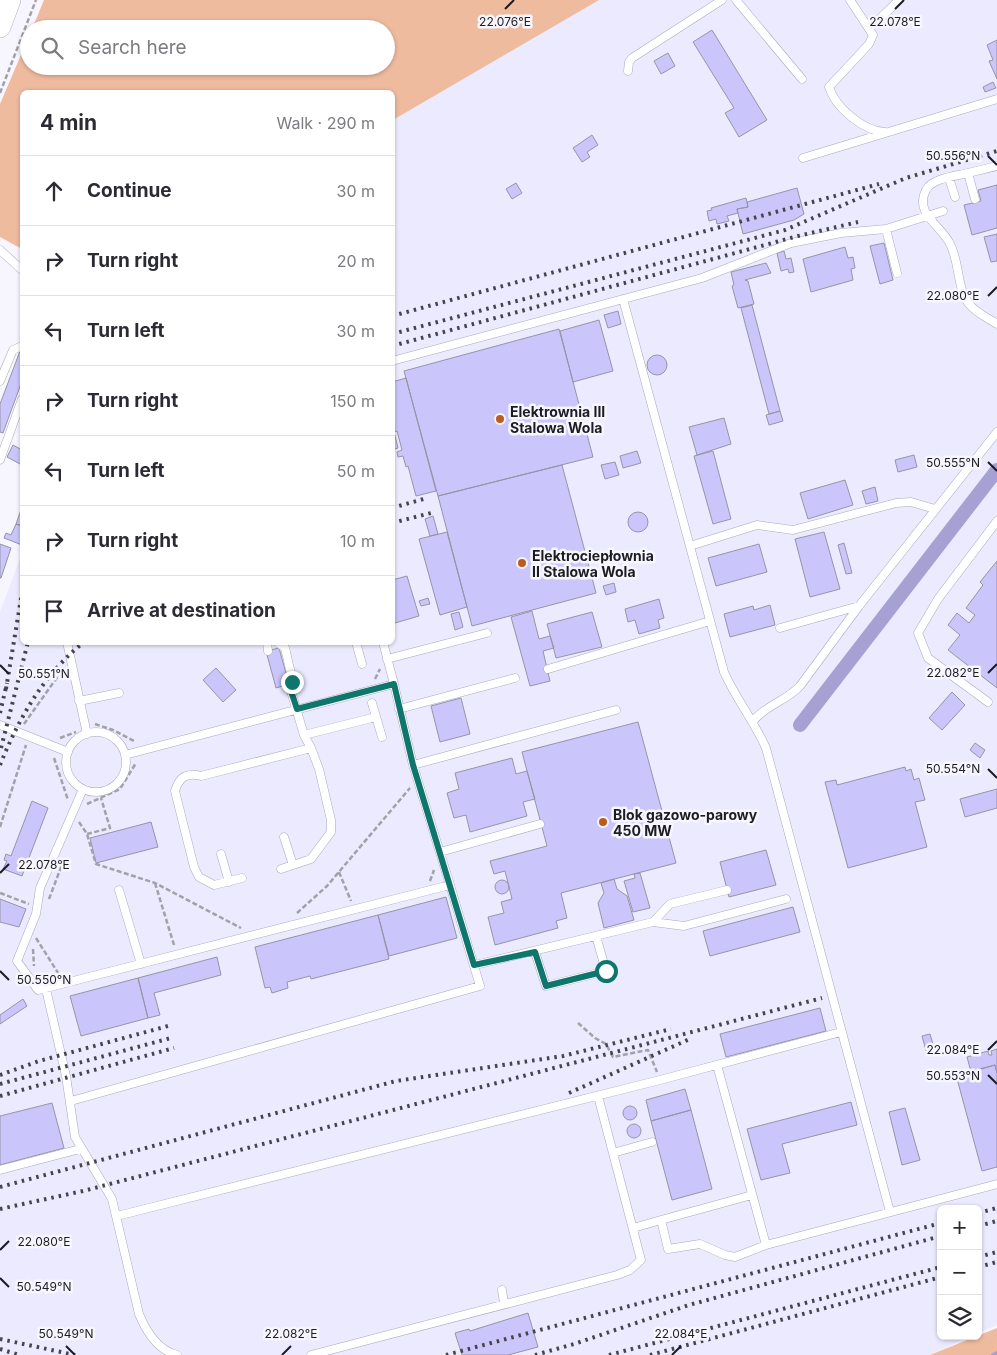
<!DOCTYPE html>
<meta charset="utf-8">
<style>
:root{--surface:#fff;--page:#f7f7f7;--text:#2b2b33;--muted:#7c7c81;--line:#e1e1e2}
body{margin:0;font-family:Inter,sans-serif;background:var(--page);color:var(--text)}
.controls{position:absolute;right:15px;bottom:15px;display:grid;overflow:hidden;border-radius:8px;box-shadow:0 1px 4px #0004}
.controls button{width:45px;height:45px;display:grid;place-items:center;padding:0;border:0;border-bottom:1px solid var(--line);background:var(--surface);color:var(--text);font:25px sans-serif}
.stop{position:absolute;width:15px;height:15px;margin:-11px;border:4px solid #0f766e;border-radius:50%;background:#fff}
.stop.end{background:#0f766e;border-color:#fff;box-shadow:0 1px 5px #0008}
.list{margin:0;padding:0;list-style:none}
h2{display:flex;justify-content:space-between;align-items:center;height:65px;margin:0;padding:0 20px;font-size:21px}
h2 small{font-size:16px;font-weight:400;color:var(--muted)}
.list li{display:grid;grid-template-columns:32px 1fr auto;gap:15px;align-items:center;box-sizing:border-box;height:70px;padding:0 20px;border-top:1px solid var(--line)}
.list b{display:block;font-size:19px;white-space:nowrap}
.list em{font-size:16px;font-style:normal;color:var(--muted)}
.icon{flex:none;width:28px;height:28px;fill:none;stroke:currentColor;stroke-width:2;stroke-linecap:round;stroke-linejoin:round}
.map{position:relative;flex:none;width:997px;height:1355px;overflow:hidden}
.search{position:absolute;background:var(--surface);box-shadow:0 1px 4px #0004;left:20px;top:20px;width:375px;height:55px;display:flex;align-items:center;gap:12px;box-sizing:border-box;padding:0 18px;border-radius:28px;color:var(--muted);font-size:19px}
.panel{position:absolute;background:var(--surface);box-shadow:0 1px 4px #0004;left:20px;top:90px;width:375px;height:555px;border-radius:8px}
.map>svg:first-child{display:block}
</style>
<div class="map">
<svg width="997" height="1355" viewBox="0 0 997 1355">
<rect width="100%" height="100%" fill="#f7f6fe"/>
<path fill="#ebeaff" d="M598 0H997V1325L978 1333V1209H941V1336H971L930 1355H0V612L22 553V642H392L393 120Z"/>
<path fill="#efbb9f" d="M44 0H599L393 120 392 92H22V249L0 237V104L29 36V66H386V29H32Z
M997 1328V1355H930Z"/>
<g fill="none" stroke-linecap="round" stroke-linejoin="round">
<path stroke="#a6a1d3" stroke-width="4" d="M993 1355 997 1353"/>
<path stroke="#a6a1d3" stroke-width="14" d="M800 725 997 470"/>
</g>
<path fill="#cac5fa" stroke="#9695a6" d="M712 30 767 120 739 137 725 113 734 108 693 42Z
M997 40V79L989 61 993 60 987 45Z
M668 53 675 66 661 74 654 61Z
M993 82 996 88 985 92 983 87Z
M592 135 598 145 587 152 590 157 582 162 573 148Z
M516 183 522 193 512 199 506 189Z
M997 185V228L972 235 964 205 981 201 978 190Z
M797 188 804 214 794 220 743 234 737 209 748 207 747 202Z
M746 198 748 207 737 209 738 213 727 216 729 221 717 224 716 219 709 221 707 211 712 210 711 208Z
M997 234V261L991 262 984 237Z
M884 243 893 280 880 284 870 246Z
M845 247 848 258 853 257 855 268 851 269 853 280 811 292 803 259Z
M784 251 786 259 791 258 794 272 789 273 788 269 781 271 777 253Z
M766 263 771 273 745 280 748 281 754 304 738 308 732 286 734 285 731 272Z
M752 305 780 411 769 414 741 308Z
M618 311 621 324 608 328 604 315Z
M599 320 613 371 573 382 560 331Z
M559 329 593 457 438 496 404 371Z
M20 351 22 352V381L3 433 0 432V404Z
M647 365a10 10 0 1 1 20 0a10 10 0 1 1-20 0Z
M406 378 436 491 416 496 408 466 406 467 403 456 398 457 397 452 402 450 397 431 393 432 392 430 394 414 392 382Z
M780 411 783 421 769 425 766 415Z
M724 418 731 444 697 455 689 427Z
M394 432 398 448 392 450V433Z
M13 445 22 450V465L7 457Z
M637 451 641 463 623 468 620 456Z
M713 451 731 519 713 524 694 456Z
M914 455 917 467 898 472 895 460Z
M615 462 619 475 605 479 601 465Z
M562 465 596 593 472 626 438 496Z
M845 480 853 505 808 519 800 493Z
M875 487 878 501 866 504 862 491Z
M22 507V526L16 524Z
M628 522a10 10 0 1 1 20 0a10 10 0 1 1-20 0Z
M433 516 438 534 430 536 425 519Z
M16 524 22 526V545L4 538 6 533 11 535Z
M447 532 467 607 440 615 419 539Z
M824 532 840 589 810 597 795 539Z
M844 543 852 573 846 574 838 545Z
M0 544 11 548 1 578H0Z
M759 544 767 572 716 586 708 558Z
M997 561V688L948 650 960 635 948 625 957 613 969 623 975 615 966 608 983 585 980 582Z
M407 576 419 616 395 623 392 614V580Z
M614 583 616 592 606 595 603 586Z
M428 598 430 604 421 606 419 601Z
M659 599 664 618 658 620 660 628 639 634 635 620 628 622 625 609Z
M770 605 775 625 730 637 724 614 753 606 754 610Z
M532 611 539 639 550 636 554 648 543 651 550 681 530 686 511 617Z
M459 612 463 627 455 630 451 614Z
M592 612 602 647 556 658 547 624Z
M279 648 289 684 276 688 266 651Z
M216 668 236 690 223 702 203 680Z
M952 692 965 705 942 730 929 718Z
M461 698 470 734 440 742 431 706Z
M638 722 676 863 561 893 567 918 556 921 558 928 495 945 488 917 504 913 501 902 512 899 505 871 494 874 490 861 547 846 522 752Z
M975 743 985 750 980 758 970 750Z
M512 758 516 774 527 771 535 799 523 802 527 816 470 832 466 815 454 818 447 793 459 789 455 773Z
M905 767 906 771 911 769 914 780 919 778 925 800 915 802 927 847 848 868 825 782 836 780 837 785Z
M997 789V808L965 817 960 799Z
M32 801 48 808 22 876 3 869 7 861 4 860 6 854 11 856Z
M151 822 158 847 96 863 90 838Z
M766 850 776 885 729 897 720 862Z
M640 873 650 908 633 912 624 881 635 878 634 874Z
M614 879 617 889 627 896 634 920 604 928 598 903 604 893 601 883Z
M495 887a7 7 0 1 1 14 0a7 7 0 1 1-14 0Z
M446 897 457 938 389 956 378 915Z
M0 899 26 909 19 927 0 922Z
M793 907 800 932 710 956 703 931Z
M378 915 389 959 311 979 310 976 287 982 288 988 272 993 270 987 265 988 255 947Z
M217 957 221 975 154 993 160 1015 148 1018 138 978Z
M138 978 148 1018 81 1036 70 996Z
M23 999 27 1006 0 1024V1015Z
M820 1008 826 1031 726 1057 720 1034Z
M930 1034 935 1051 927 1054 922 1036Z
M997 1049V1073L995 1065 971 1072 967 1057 988 1051 989 1055H992L991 1051Z
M995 1065 997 1073V1167L982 1171 956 1075Z
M685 1089 691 1110 651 1121 646 1100Z
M851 1102 857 1125 782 1144 790 1173 761 1180 747 1129Z
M52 1103 64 1148 0 1165V1116Z
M623 1113a7 7 0 1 1 14 0a7 7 0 1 1-14 0Z
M905 1108 920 1160 902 1165 889 1112Z
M691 1110 712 1189 672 1200 651 1121Z
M627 1131a7 7 0 1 1 14 0a7 7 0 1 1-14 0Z
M528 1313 538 1347 508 1355H462L455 1333 469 1329 470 1331Z"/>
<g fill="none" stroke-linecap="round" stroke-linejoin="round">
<g stroke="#aba9bb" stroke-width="9">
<path id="service" d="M736 0 802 79
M850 0 873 35 869 44 829 87C835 107 863 131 885 132
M869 29 899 0
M628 71 629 62 632 58 722 0
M803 158 997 99
M968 173 997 166
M949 178 955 197
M975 199 968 173C956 176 932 178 926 190 914 213 940 225 949 242 960 260 956 287 969 304 976 313 988 318 997 324
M886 229 897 273
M0 250 22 270
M623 299 724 672C736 699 754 721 766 748L890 1212
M392 361 702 278 791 243 841 233 886 229 943 211
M0 381 13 350 22 346
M0 460 22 399
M690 546 757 525 793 530 896 503 911 502 935 509
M780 628 859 606
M67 642 87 734
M267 642 268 651
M277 642 285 648 293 682 291 691 304 735 311 748 319 769 331 820V832L311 859 281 869
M356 642 362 664
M383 642 394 684
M387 659 487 633
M548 669 710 621
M79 701 119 693
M988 702 928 658 918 633 938 599 997 521
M372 703 382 737
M399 709 515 678
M753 721C766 705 786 701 800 686L859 606 997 432
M0 725 68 752
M66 762a30 30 0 1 1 60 0a30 30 0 1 1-60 0Z
M304 735 376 717
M413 765 616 710
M83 789 40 888 36 914 17 961 38 990 450 885 413 765 394 684 125 755
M284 837 293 865
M440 852 540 824
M221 854 229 882
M242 878 214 885 199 877 194 867 175 791C179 777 187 772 201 776L311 748
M119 890 141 964
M653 922 684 926 786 899
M535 952 546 986 606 971 596 936
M475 965 653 922 670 904 727 890
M46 989 66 1076 75 1137 112 1199 139 1314C146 1331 157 1350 177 1355
M717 1065 766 1245
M71 1101 480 986 450 885
M613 1153 652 1142
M0 1170 80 1149
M117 1216 660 1080 841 1032
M661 1220 752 1195
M633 1228 661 1220 668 1249 700 1244 725 1255 735 1257 766 1245 997 1184
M502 1290 504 1303
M311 1355 617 1275 630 1270 641 1260 598 1096"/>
</g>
<g stroke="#aba9bb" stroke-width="22">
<path id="secondary" d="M0 27 10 0"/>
</g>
<path stroke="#a2a1a8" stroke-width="2.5" stroke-dasharray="5 2.5" stroke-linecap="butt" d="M0 93 36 0
M375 679 380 669
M24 724 63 669
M95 724 113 730 136 742
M60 738 76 732
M54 758 68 800
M87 804 120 789 136 763
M79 822 87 834 96 864 155 883 241 928
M0 827 26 745
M87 834 110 828 101 798
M339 872 351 901
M430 881 434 870
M155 883 174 945
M0 893 29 904
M49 899 63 862
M297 913 327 886 410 788
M36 938 60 976
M33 949 34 966
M578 1023 595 1038 606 1044 613 1057 648 1050 657 1072"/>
<use href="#service" stroke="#fff" stroke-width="8"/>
<use href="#secondary" stroke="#fff" stroke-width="21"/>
<path stroke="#45444b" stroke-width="4" stroke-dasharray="2.5 5" stroke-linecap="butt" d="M392 316 879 184
M392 334 785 230 906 178 997 151
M392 346 798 236 858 222
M392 508 427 498
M392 523 431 513
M6 689 22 593
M0 713 7 683
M1 748 28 642
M0 765C19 718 43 675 84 642
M0 1075 39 1061 168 1026
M0 1084 171 1038
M569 1093 692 1038
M0 1096 174 1048
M0 1187 396 1081 563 1056 671 1029
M0 1209 83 1191 822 998
M978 1213 997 1208
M978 1226 997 1221
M978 1257 997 1252
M978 1267 997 1262
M0 1339 75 1355
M0 1349 19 1355
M446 1355 941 1223
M535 1355 574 1344 689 1305 941 1236
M609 1355 941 1267
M650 1355 941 1277"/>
</g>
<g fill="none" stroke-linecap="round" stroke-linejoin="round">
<path stroke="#0f766e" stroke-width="6" d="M292 682 291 691 297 709 394 684 413 765 474 965 535 952 546 986 606 971"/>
</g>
<path fill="none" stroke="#1d1c23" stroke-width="2" d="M505 9 514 0M895 9 904 0M988 156 997 165M988 296 997 287M988 462 997 471M0 665 9 674M988 673 997 664M988 769 997 778M0 873 9 864M0 971 9 980M988 1050 997 1041M988 1075 997 1084M0 1250 9 1241M0 1278 9 1287M66 1346 75 1355M282 1355 291 1346M672 1355 681 1346"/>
<g fill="#bc5b1b" stroke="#f7f6fe" stroke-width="2">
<circle cx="500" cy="419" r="5"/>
<circle cx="522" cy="563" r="5"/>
<circle cx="603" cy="822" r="5"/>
</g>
<g text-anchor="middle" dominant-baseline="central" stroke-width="5" stroke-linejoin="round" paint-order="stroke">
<g font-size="14" font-weight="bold" fill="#1d1c23" stroke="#f7f6fe" text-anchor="start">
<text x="510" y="411">Elektrownia III<tspan x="510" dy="16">Stalowa Wola</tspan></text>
<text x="532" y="555">Elektrociepłownia<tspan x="532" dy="16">II Stalowa Wola</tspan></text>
<text x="613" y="814">Blok gazowo-parowy<tspan x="613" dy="16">450 MW</tspan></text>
</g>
</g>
<g font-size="12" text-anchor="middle" fill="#1d1c23" stroke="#f7f6fe" stroke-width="5" stroke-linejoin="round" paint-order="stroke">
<text x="505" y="26">22.076°E</text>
<text x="895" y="26">22.078°E</text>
<text x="953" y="160">50.556°N</text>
<text x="953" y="300">22.080°E</text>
<text x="953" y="467">50.555°N</text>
<text x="953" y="677">22.082°E</text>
<text x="44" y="678">50.551°N</text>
<text x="953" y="773">50.554°N</text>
<text x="44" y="869">22.078°E</text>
<text x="44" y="984">50.550°N</text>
<text x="953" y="1054">22.084°E</text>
<text x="953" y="1080">50.553°N</text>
<text x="44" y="1246">22.080°E</text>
<text x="44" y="1291">50.549°N</text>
<text x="66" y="1338">50.549°N</text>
<text x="291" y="1338">22.082°E</text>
<text x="681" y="1338">22.084°E</text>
</g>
</svg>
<div class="controls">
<button>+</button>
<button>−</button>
<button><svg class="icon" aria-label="layers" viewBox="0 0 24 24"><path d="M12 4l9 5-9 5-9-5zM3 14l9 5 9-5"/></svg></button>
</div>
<div class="stop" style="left:606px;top:971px"></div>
<div class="stop end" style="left:292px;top:682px"></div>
<div class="search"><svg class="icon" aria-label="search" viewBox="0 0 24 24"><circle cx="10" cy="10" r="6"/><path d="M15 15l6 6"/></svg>Search here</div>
<section class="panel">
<h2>4 min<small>Walk · 290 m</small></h2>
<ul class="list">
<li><svg class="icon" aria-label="ahead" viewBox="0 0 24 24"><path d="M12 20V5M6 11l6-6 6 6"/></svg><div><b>Continue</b></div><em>30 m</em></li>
<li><svg class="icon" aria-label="right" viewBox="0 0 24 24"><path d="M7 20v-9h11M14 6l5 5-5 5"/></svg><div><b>Turn right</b></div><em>20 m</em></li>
<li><svg class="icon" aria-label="left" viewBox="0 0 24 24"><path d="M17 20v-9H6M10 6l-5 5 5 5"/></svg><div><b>Turn left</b></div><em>30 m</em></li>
<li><svg class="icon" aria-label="right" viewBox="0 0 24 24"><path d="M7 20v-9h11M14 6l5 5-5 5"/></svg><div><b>Turn right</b></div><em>150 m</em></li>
<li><svg class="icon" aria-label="left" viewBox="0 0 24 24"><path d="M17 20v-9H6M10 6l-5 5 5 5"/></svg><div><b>Turn left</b></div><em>50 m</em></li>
<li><svg class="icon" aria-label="right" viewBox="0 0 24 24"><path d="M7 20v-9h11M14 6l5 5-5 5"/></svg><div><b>Turn right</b></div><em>10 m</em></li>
<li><svg class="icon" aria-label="arrive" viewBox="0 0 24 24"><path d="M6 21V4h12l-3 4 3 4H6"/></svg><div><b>Arrive at destination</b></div></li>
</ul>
</section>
</div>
